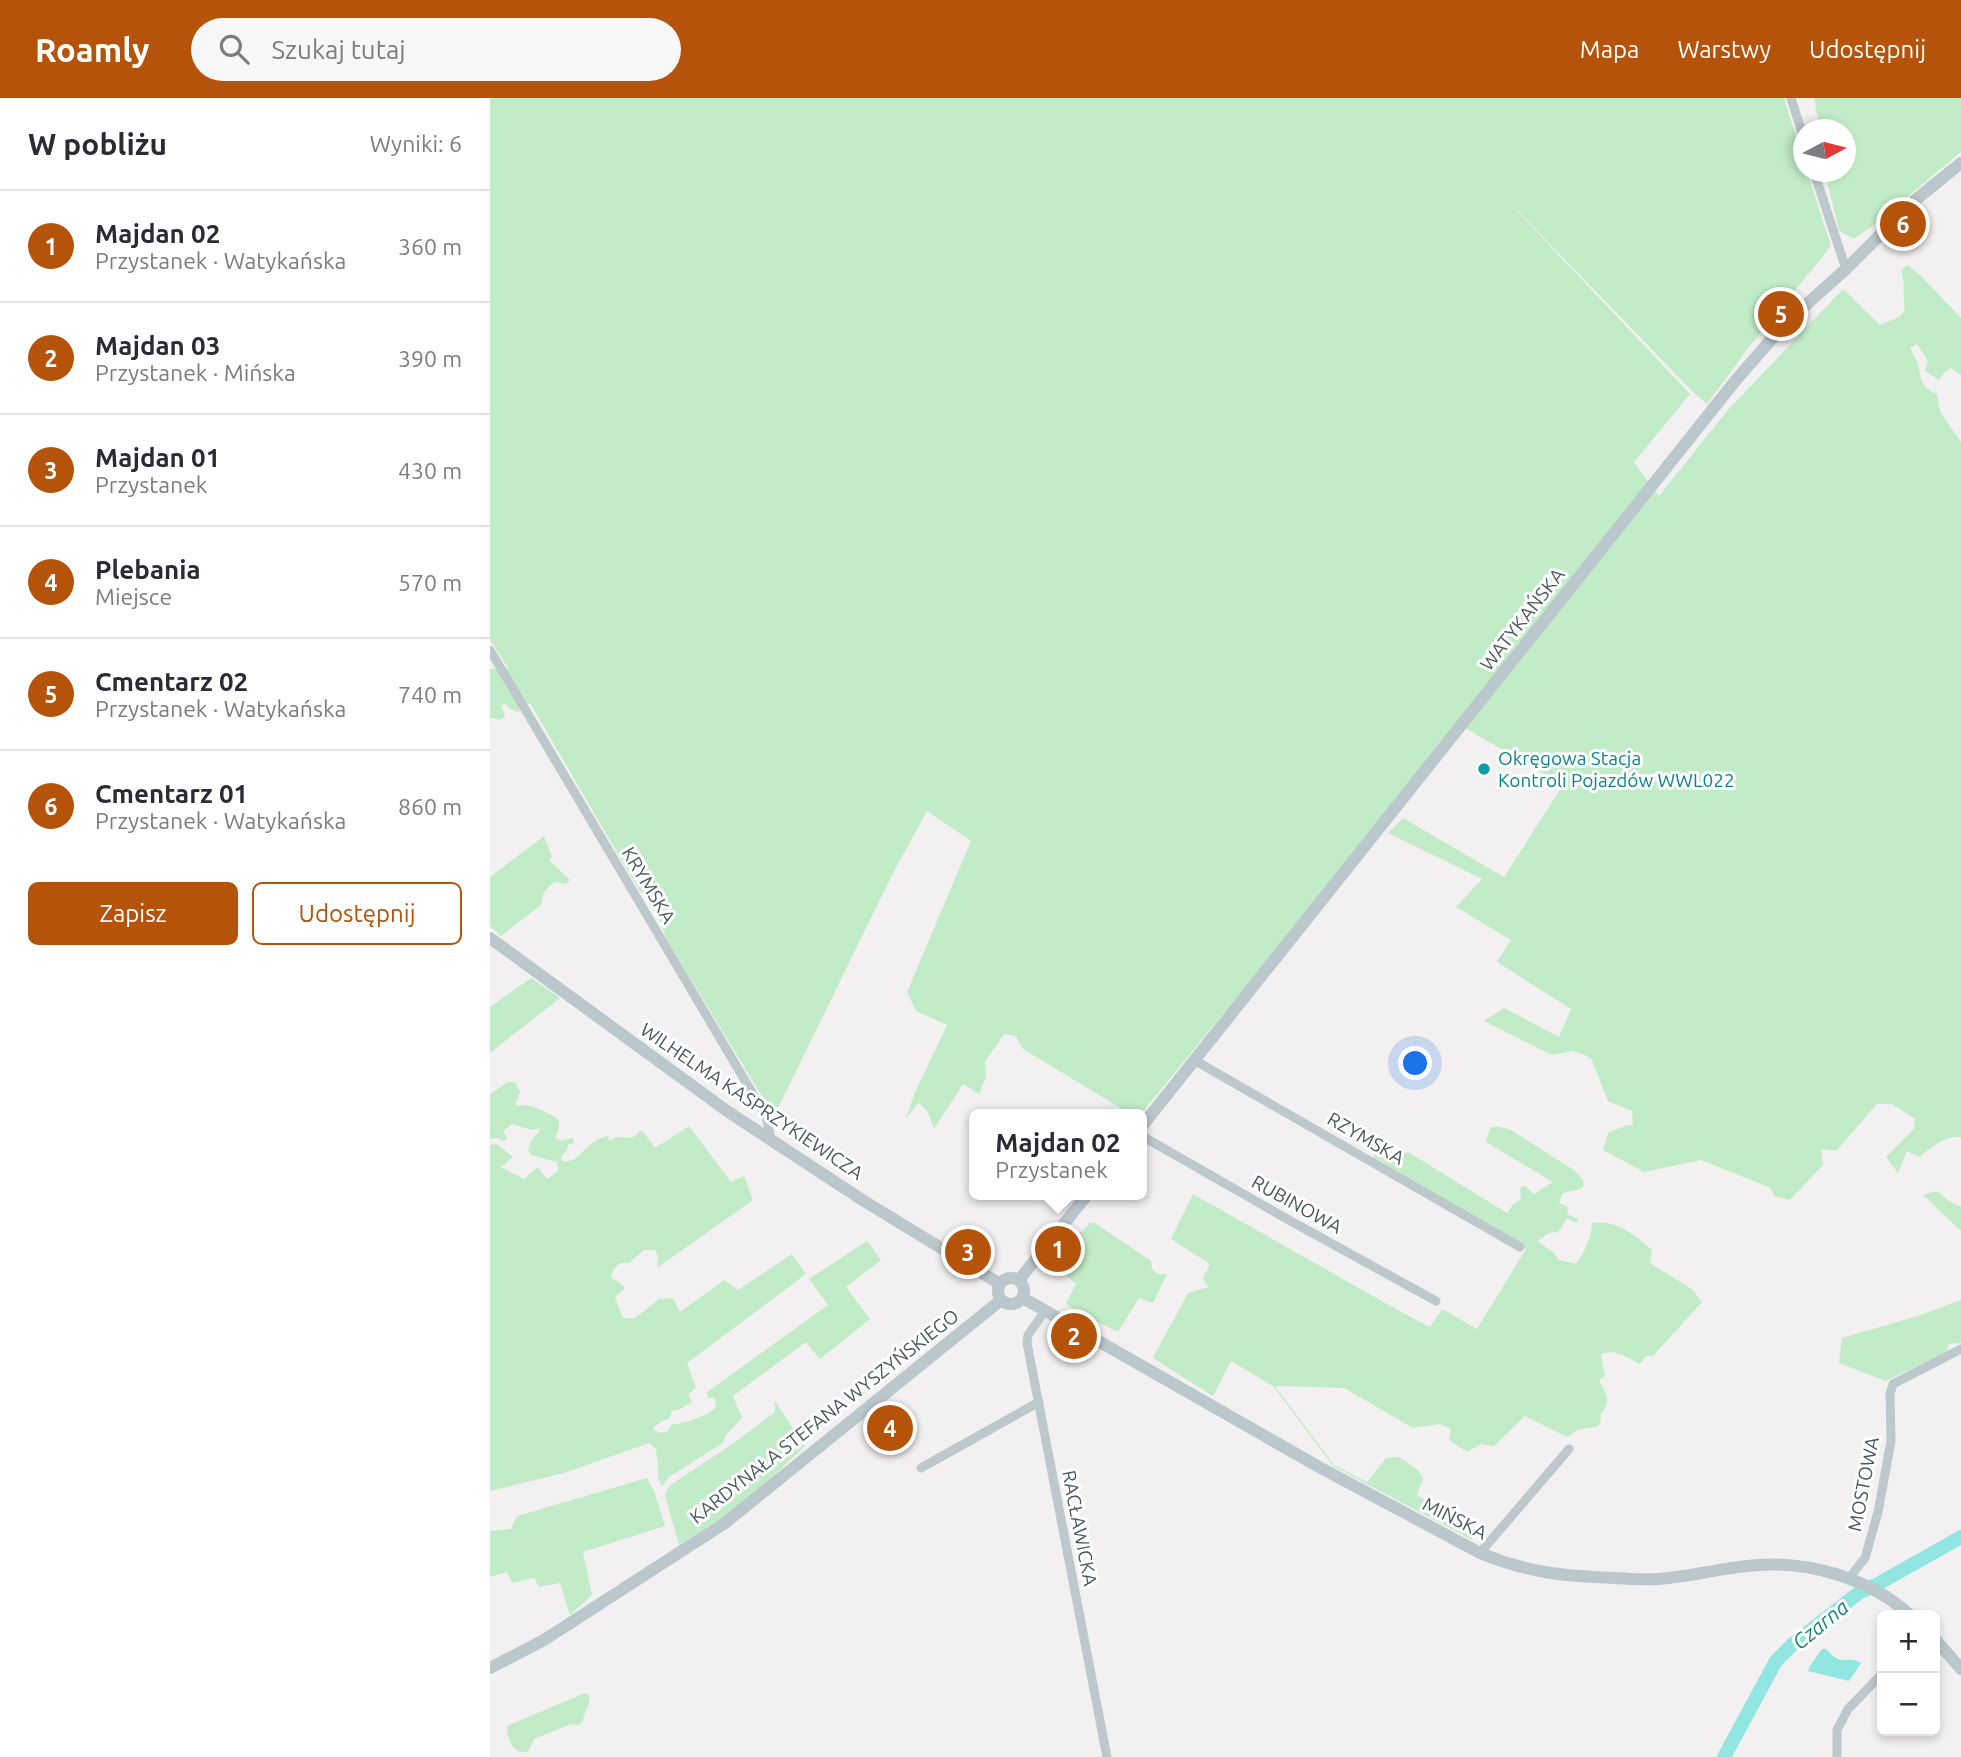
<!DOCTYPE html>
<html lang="pl">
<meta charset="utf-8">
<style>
:root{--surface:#fff;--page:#f7f7f7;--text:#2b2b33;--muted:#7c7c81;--line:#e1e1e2;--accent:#b45309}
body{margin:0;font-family:Ubuntu,sans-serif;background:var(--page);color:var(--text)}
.controls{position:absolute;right:21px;bottom:21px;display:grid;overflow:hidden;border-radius:10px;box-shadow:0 4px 10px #0003}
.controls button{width:63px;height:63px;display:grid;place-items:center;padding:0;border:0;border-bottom:2px solid var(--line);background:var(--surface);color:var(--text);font:35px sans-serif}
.compass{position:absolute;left:1303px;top:21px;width:63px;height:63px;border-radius:50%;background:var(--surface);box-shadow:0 4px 10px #0003;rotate:83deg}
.you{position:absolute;left:926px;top:966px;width:24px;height:24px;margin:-18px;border:5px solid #fff;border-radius:50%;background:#1a73e8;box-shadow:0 0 0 10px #1a73e833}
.badge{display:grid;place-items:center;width:46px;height:46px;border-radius:50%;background:var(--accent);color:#fff;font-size:23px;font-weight:700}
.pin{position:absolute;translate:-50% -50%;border:4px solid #fff;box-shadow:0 2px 7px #0006}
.popup{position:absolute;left:479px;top:1011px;width:178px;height:91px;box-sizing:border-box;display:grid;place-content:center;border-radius:10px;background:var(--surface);filter:drop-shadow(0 2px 5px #0005);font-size:23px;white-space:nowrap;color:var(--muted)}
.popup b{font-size:26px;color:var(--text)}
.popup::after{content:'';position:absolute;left:50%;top:100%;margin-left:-14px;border:14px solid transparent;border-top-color:var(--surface)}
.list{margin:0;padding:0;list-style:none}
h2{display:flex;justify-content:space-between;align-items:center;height:91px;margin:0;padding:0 28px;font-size:30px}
h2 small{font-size:23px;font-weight:400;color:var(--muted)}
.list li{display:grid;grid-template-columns:46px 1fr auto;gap:21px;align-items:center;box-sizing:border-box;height:112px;padding:0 28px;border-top:2px solid var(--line)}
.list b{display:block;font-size:26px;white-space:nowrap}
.list p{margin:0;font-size:23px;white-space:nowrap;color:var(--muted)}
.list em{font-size:23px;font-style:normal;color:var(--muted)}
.actions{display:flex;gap:14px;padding:21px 28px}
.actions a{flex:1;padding:16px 0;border:2px solid var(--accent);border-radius:10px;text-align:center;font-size:24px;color:var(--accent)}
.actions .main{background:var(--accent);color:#fff}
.icon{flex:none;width:38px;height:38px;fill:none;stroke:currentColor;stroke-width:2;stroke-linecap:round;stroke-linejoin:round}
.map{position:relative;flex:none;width:1471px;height:1659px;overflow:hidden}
header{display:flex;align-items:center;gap:42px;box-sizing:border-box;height:98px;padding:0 35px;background:var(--accent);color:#fff}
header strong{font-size:33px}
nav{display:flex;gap:38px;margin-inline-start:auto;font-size:24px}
.search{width:490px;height:63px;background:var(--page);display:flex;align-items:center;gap:18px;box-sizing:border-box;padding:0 24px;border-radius:38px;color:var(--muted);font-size:26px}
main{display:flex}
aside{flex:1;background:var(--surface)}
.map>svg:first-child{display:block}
</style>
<header>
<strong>Roamly</strong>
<div class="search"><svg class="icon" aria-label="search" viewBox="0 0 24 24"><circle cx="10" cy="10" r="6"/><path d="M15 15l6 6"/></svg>Szukaj tutaj</div>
<nav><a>Mapa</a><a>Warstwy</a><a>Udostępnij</a></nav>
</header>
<main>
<aside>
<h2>W pobliżu<small>Wyniki: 6</small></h2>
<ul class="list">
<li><span class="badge">1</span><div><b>Majdan 02</b><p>Przystanek · Watykańska</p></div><em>360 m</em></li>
<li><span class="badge">2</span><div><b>Majdan 03</b><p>Przystanek · Mińska</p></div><em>390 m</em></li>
<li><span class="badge">3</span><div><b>Majdan 01</b><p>Przystanek</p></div><em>430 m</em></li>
<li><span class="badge">4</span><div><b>Plebania</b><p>Miejsce</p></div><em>570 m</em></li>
<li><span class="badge">5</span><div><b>Cmentarz 02</b><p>Przystanek · Watykańska</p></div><em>740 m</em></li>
<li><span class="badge">6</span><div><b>Cmentarz 01</b><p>Przystanek · Watykańska</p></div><em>860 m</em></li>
</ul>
<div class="actions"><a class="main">Zapisz</a><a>Udostępnij</a></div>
</aside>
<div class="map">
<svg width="1471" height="1659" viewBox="0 0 1471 1659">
<rect width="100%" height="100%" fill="#f2f0f0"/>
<path fill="#c2ecc7" d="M0 0H1294L1313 62 1314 74H1317L1341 148 1259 249 1217 306 1202 293 995 79 1200 296 1144 364 1169 398 1237 313 1353 191 1390 227 1409 219 1415 212C1412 198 1416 186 1411 172L1417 167 1430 177 1471 220V277L1461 270 1455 274 1449 282 1435 273 1438 263 1427 246 1420 250C1423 256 1428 264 1429 271 1431 283 1434 292 1447 296L1450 314 1471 344V1039C1455 1037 1441 1050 1429 1059L1417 1053 1408 1075 1396 1059 1424 1031 1425 1021 1402 1006H1387L1346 1053 1331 1051 1333 1067 1300 1102 1284 1098 1281 1090 1211 1062 1154 1074 1113 1052 1118 1035 1137 1027H1143L1142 1013 1118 1003 1102 962 1095 957 1082 953 1062 957 994 923 1014 910 1069 939 1081 911 1007 864 1021 842 966 809 992 781 898 735 913 720 1014 779 1073 687 975 630 849 775 654 1012 637 1014 533 951 526 938 514 936 495 964 496 979 489 996 473 986 444 1031 438 1014 429 1005 416 1020 424 997 457 927 426 913 417 894 481 743 437 713 402 777 284 1018 176 840 164 806 149 792 40 605 28 614 20 611 16 606 11 607 15 618 10 622 1 620 0 623V571L18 570 0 542Z
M1324 0H1471V54L1385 126 1364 141 1349 133 1335 74H1356V32L1330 31Z
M54 738 62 759 59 762 80 782 76 786 66 784 60 787 53 796 51 807 11 838 0 828V779Z
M41 880 70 900 0 955V909Z
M18 984H25L30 994 25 1008C42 1005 54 1013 69 1022V1030L65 1040 72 1043 83 1040 84 1045 78 1047 77 1052 71 1059 72 1063C87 1065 90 1054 101 1046 106 1042 112 1040 117 1038L120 1043 126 1039 142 1040 152 1032 165 1050 199 1028 241 1084 254 1078 263 1102 167 1170 168 1158 165 1152H154L139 1165H130L123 1172 121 1179 130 1185 135 1190 125 1199 133 1220 144 1221 169 1201 183 1200 190 1214 234 1182 248 1192 302 1156 316 1176 197 1265 206 1290 198 1296 202 1304 190 1311 182 1313 179 1321 172 1323 164 1329 163 1332 171 1335 178 1333 181 1326C193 1327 219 1317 226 1309L225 1300H218L217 1294 338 1207 319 1181 377 1143 391 1162 356 1189 380 1221 330 1261 316 1244 243 1298 252 1320 235 1338 234 1344 179 1379 172 1388C167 1380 168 1376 168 1367 168 1362 166 1357 166 1351L159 1345 74 1375 0 1393V1047L7 1046 23 1059 11 1069 34 1081 47 1069 57 1081 68 1073 67 1064 41 1057 38 1052 42 1041 49 1034 50 1030 42 1032 22 1026 13 1033 17 1041 12 1043 9 1040 0 1041V996Z
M1001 1029H1010L1021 1032 1085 1073 1093 1082V1089C1087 1094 1079 1092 1072 1096L1069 1105 1077 1108 1078 1116 1089 1122 1086 1125 1077 1120 1068 1134 1059 1135 1047 1143 1064 1155 1069 1162 1086 1166C1095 1154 1101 1140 1102 1125 1126 1122 1145 1137 1162 1152L1160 1165 1203 1192 1212 1204 1163 1258H1156L1150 1266C1138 1260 1125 1250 1111 1256L1115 1278 1109 1282C1115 1296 1123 1303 1111 1315 1111 1333 1106 1328 1092 1331 1087 1331 1082 1336 1077 1339L1035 1318 1004 1348 991 1346 977 1354 959 1342 961 1331 950 1326 923 1330 854 1290 785 1288 844 1367 877 1384 896 1360 909 1359 928 1372 933 1381 927 1397 970 1426 984 1443 843 1368 783 1288 741 1263 723 1298 663 1260 698 1195 718 1189 713 1180 720 1166 681 1141 703 1096 911 1214 940 1229 952 1211 987 1231 1036 1151 883 1059 893 1043 900 1055 907 1059 918 1054 1017 1115 1024 1105 1031 1102 1030 1090 1035 1088 1044 1096 1063 1084 996 1044Z
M1447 1093 1459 1103 1471 1109V1133L1433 1097Z
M600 1125H605L661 1163 662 1171 668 1176H677L663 1205 649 1200 628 1234 586 1213 576 1205 586 1186 570 1171 565 1159 586 1134H592Z
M1471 1202V1245L1459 1246 1456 1255 1395 1283 1349 1265 1352 1240 1428 1218Z
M284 1302 315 1348 272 1389 230 1421 189 1447 175 1397 179 1388 244 1345 285 1314Z
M157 1380 164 1393 175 1428 93 1454 102 1497 80 1517 70 1485 49 1489 44 1480 22 1485 17 1474 0 1479V1433L21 1431 27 1418Z
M95 1595 99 1597C101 1606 94 1614 93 1623L89 1627 81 1626 44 1641 38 1654C23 1657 17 1641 17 1628Z"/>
<path fill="#92e6e1" d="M1332 1551H1336C1354 1571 1354 1556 1371 1565L1359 1583 1318 1573 1320 1568Z"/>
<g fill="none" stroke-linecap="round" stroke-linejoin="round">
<path stroke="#92e6e1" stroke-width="14" d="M1234 1659 1286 1563 1303 1546 1370 1494 1386 1487 1471 1439"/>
<path stroke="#bcc8cb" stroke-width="9" d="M1301 0 1314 41
M1324 74 1356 171
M0 552 276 1018 281 1042
M704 962 1030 1149
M652 1038 797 1121 946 1203
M555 1213 538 1237 537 1245 617 1659
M431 1370 549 1304
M990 1455 1079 1351
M1359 1480 1375 1460 1388 1414 1401 1343 1400 1296 1403 1286 1471 1251
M1347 1659V1632L1358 1611 1392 1576"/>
<path stroke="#bac8cd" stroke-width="12" d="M0 840 237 1013 374 1103 510 1186
M652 1028 1246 282 1279 244 1308 214 1356 171 1423 104 1471 65
M508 1193a13 13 0 1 1 26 0a13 13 0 1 1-26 0Z
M529 1182 597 1097
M533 1200 829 1369 990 1455C1038 1475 1074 1478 1125 1480 1139 1481 1154 1482 1167 1481 1198 1479 1227 1471 1257 1468 1314 1461 1378 1479 1420 1517
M1445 1541 1471 1571
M0 1570 54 1542 235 1425 511 1202"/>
</g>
<circle fill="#0f9aa8" stroke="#fff" stroke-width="2.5" cx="994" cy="671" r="7"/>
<g text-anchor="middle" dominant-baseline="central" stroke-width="6" stroke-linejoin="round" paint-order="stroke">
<g font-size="19" fill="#49585c" stroke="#fff">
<text transform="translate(1032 521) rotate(-52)">WATYKAŃSKA</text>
<text transform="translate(159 787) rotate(59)">KRYMSKA</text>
<text transform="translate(262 1003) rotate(34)">WILHELMA KASPRZYKIEWICZA</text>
<text transform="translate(876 1040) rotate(30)">RZYMSKA</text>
<text transform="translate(807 1106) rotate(29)">RUBINOWA</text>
<text transform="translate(334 1318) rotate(-38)">KARDYNAŁA STEFANA WYSZYŃSKIEGO</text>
<text transform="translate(1373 1386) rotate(-79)">MOSTOWA</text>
<text transform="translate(965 1420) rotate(27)">MIŃSKA</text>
<text transform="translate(590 1430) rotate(79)">RACŁAWICKA</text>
</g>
<g font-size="19" fill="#0d838f" stroke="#fff" text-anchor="start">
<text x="1008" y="660">Okręgowa Stacja<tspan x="1008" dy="22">Kontroli Pojazdów WWL022</tspan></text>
</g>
<g font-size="21" font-style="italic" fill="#16847e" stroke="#fff">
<text transform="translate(1330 1526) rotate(-39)">Czarna</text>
</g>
</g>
</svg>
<div class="controls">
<button>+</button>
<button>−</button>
</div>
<svg class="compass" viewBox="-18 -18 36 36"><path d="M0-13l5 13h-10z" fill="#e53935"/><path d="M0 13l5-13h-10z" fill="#7c7c81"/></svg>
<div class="you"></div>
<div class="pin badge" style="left:568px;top:1151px">1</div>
<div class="popup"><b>Majdan 02</b>Przystanek</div>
<div class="pin badge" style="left:584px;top:1238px">2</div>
<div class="pin badge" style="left:478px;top:1154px">3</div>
<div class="pin badge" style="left:400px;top:1330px">4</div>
<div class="pin badge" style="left:1291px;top:216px">5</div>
<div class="pin badge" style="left:1413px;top:126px">6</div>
</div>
</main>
